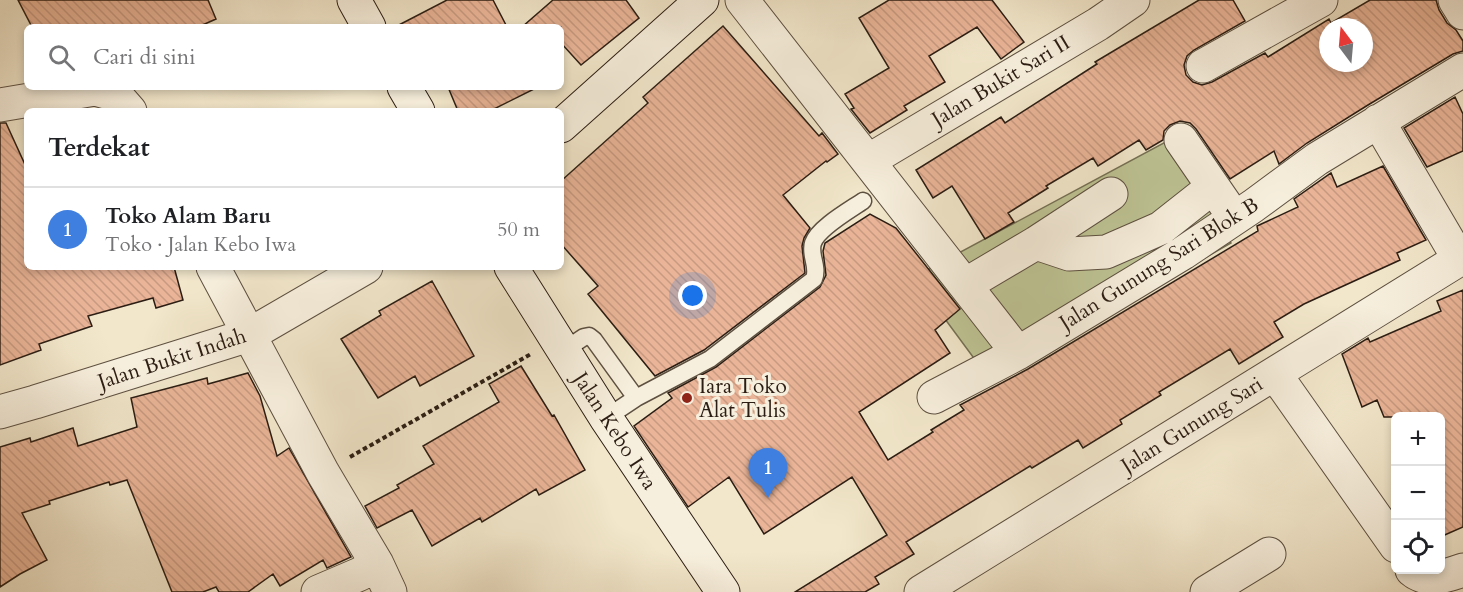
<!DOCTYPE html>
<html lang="id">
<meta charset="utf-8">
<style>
:root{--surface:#fff;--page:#f6f6f6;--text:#202124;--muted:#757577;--line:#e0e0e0;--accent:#b45309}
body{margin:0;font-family:Cardo,serif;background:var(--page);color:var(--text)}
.controls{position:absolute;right:18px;bottom:18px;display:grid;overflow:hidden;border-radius:9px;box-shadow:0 3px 9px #0003}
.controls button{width:54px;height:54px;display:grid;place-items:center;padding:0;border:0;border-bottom:2px solid var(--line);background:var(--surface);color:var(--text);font:30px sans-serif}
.compass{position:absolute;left:1319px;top:18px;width:54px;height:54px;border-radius:50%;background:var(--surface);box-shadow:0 3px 9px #0003;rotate:344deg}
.you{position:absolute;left:693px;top:296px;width:21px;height:21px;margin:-15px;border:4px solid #fff;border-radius:50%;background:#1a73e8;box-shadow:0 0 0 9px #1a73e833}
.badge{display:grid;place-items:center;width:39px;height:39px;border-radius:50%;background:var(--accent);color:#fff;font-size:20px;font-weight:700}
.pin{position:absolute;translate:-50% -50px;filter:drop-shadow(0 2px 3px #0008)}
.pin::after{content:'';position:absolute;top:32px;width:21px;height:18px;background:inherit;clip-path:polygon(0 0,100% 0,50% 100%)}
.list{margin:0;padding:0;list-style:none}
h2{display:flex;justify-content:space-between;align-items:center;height:78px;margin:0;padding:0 24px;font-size:26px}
h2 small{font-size:20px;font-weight:400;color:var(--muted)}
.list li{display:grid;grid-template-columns:39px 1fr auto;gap:18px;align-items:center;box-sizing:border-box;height:84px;padding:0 24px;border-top:2px solid var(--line)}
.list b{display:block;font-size:22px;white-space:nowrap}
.list p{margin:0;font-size:20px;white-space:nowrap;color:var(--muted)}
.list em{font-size:20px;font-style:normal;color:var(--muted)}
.icon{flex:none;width:33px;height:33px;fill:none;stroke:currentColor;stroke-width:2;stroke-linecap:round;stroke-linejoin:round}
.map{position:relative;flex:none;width:1463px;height:592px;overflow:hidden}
.search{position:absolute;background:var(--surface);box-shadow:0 3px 9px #0003;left:24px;top:24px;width:540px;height:66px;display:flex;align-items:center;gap:15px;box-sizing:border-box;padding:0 21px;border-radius:9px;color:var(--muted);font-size:22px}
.panel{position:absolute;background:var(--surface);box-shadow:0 3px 9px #0003;left:24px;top:108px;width:540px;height:162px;border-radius:9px}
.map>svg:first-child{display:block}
</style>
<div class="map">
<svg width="1463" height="592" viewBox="0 0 1463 592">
<defs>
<pattern id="building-back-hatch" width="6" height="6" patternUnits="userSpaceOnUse" patternTransform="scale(1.5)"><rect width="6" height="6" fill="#e9b497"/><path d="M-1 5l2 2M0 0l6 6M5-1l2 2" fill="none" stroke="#c89a81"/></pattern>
</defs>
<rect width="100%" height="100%" fill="#f2e7cb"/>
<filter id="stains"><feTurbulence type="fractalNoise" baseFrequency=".00333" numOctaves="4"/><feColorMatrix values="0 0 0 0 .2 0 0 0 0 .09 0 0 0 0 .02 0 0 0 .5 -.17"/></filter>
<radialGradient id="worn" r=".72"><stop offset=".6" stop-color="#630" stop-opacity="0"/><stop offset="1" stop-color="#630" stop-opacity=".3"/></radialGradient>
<path fill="#bec495" stroke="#747054" stroke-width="1.5" d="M1173 138 1231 243 990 380 914 277Z"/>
<path fill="url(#building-back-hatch)" stroke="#2b1d13" stroke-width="1.5" fill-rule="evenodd" d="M18 0H208L216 19 198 27H32Z
M447 0H493L507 27H395Z
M553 0H626L639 18 581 65 561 43V27H522Z
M889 0H992L1024 42 1001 59 977 27 929 56 945 82 904 106 907 110 870 133 851 109 854 108 845 94 889 68 859 18Z
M1199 0H1233L1245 21 1194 50 1187 56 1184 65 1186 75 1193 82 1202 85 1212 82 1265 53 1268 57 1329 19 1331 23 1370 0H1436L1439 10 1447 23 1456 30 1463 41V51L1453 54 1368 105 1307 143 1279 164 1274 151 1230 179 1196 129 1190 123 1180 121 1170 125 1164 131 1163 140 1146 150 1139 140 1098 166 1093 158 1046 186 1048 188 1008 213 1014 222 985 239 952 186 933 198 916 170 1001 117 1005 123 1097 64 1095 62ZM1328 27H1364V63H1328Z
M723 26 819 136 822 133 838 154 827 162 826 161 783 195 810 228 804 238 802 246 805 273 704 350 655 376 588 294 598 286 561 244V181L648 103 643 97Z
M448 87H538L490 111H458Z
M1455 97 1463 114V151L1427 167 1404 128Z
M0 123H6L27 169V267H174L183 300 156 308 153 298 88 316 92 326 39 344 41 350 0 365Z
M1383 166 1426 240 1397 253 1400 260 1304 304 1274 322 1283 337 1239 364 1230 349 1159 392 1161 395 1120 420 1122 424 1083 448 1078 440 1032 468 1030 466 906 542 914 554 875 577 879 584 865 592H795L887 535 852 477 764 534 729 477 688 507 634 426 672 398 668 393 716 367 820 287 826 275 823 251 825 243 870 214 896 228 960 309 935 330 950 353 859 412 888 460 933 432 931 430 964 410 960 405 1028 369 1258 231 1257 226 1298 207 1294 199 1331 173 1337 187Z
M432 281 474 356 420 386 415 376 378 398 341 339 381 315 379 311Z
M1463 290V527L1440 537V417H1384L1377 400 1362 407 1342 354 1368 338 1370 342 1441 311 1437 301Z
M521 366 552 416 554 415 585 470 539 495 536 489 482 522 480 518 432 546 412 510 377 528 365 506 399 488 397 485 434 464 423 446 499 402 489 384Z
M248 373 260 396 277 456 289 448 351 557 327 568 323 560 280 586 273 574 248 592H219L216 587 203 592H172L127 480 110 485 109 482 49 501 50 504 22 513 47 560 20 574 0 587V447L30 438 31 442 73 428 78 446 137 427 131 398 207 378 208 384Z"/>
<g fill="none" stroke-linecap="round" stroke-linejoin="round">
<g stroke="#5d5041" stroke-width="19">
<path id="lane" d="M563 351 584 337 589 336 594 340 636 398
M606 418 636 398 710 359 814 279C819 266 809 255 813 243 818 228 850 210 863 201"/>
</g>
<g stroke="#5d5041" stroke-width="35">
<path id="street" d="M742 0 1018 353
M1455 0 1463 13
M1203 66 1321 0
M0 105 95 89 116 95 130 111
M1378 121 1459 259
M1181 140 1225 204
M868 161 1098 24 1133 0
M1036 243 1069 254 1106 252 1161 228 1213 187
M213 267 323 473 377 564 390 592
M965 285 1036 243 1111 194
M1275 374 1396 546
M934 397 1018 353 1183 253 1253 206 1317 159 1463 70
M0 412 35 402 249 335 366 267
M1412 570C1427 583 1446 576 1463 570
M318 592 360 574 377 564
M921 592 1463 257
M1207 592 1269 554"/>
</g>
<g stroke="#2b1d13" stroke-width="35">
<path id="secondary" d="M354 0 369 27
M404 87 418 111
M561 126 702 0
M511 267 606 418 723 592"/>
</g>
<path stroke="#2b1d13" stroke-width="4" stroke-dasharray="4.5 3" stroke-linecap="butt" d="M350 457 531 354"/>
<use href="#lane" stroke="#f7efdd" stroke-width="16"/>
<use href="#street" stroke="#f7efdd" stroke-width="33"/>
<use href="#secondary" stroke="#f7efdd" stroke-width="33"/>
</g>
<circle fill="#8f2418" stroke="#f7efdd" stroke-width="2" cx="687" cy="398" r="6"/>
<g text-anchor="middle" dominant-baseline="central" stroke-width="6" stroke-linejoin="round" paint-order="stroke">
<g font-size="21" fill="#2b1d13" stroke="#f7efdd">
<text transform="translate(1001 81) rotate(-31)">Jalan Bukit Sari II</text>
<text transform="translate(1159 264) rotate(-32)">Jalan Gunung Sari Blok B</text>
<text transform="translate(172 359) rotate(-18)">Jalan Bukit Indah</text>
<text transform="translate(1192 425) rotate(-32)">Jalan Gunung Sari</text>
<text transform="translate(615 431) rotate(57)">Jalan Kebo Iwa</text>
</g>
<g font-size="21" fill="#2b1d13" stroke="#f7efdd" text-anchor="start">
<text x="699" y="386">Iara Toko<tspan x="699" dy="24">Alat Tulis</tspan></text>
</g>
</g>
<rect width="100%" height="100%" filter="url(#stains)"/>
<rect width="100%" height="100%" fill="url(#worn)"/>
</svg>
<div class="controls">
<button>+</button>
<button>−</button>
<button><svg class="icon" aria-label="locate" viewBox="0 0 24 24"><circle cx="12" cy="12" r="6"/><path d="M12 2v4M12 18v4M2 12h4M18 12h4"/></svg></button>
</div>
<svg class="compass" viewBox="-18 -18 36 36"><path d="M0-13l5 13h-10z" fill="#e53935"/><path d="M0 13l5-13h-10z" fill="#757577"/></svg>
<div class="you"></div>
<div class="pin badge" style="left:768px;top:498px;background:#3f7fe0">1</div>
<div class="search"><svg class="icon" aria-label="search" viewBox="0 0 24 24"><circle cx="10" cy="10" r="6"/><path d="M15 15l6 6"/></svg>Cari di sini</div>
<section class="panel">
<h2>Terdekat<small></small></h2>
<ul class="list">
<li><span class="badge" style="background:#3f7fe0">1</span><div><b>Toko Alam Baru</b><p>Toko · Jalan Kebo Iwa</p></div><em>50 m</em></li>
</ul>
</section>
</div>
